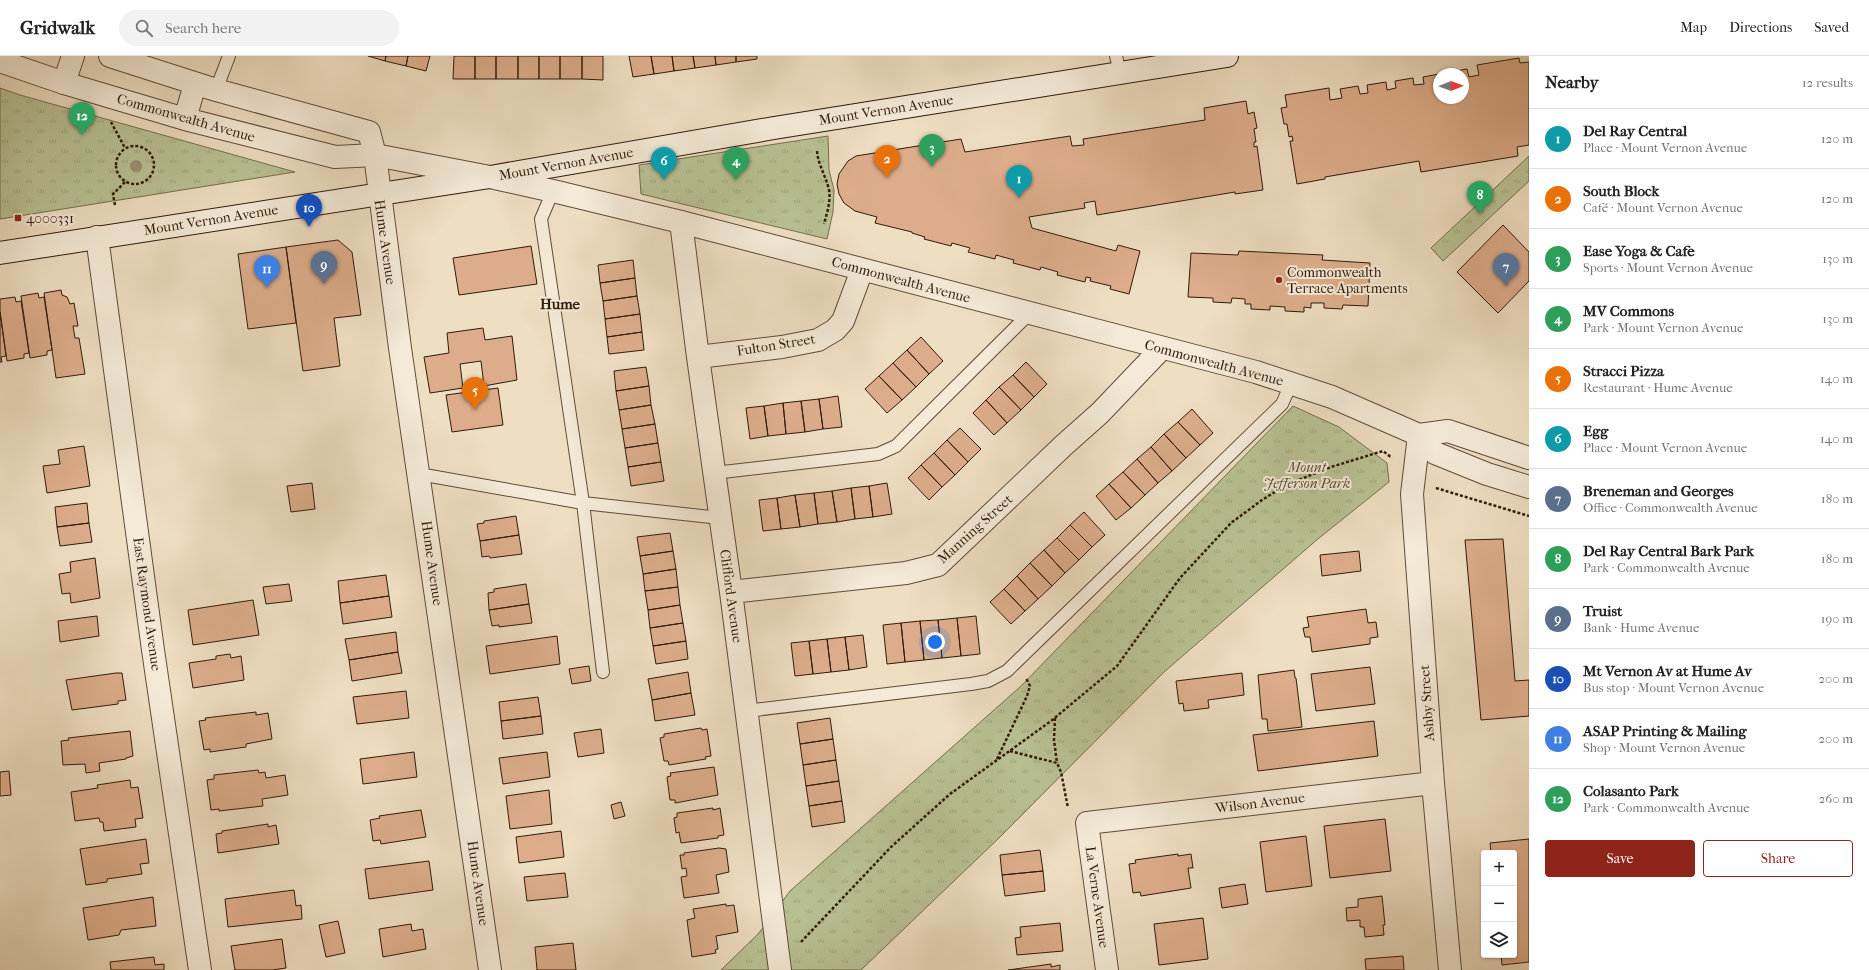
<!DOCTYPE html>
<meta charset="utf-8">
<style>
:root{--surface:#fff;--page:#f2f2f2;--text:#222;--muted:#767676;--line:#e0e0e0;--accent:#8f2418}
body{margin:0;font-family:"IM FELL French Canon",serif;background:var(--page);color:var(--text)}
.controls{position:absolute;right:12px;bottom:12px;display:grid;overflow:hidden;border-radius:4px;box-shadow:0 1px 3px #0004}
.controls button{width:36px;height:36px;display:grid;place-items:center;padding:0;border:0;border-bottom:1px solid var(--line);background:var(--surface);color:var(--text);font:20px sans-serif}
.compass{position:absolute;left:1433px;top:12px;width:36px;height:36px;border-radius:50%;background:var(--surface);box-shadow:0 1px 3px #0004;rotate:89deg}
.you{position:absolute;left:935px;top:586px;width:14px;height:14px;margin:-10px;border:3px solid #fff;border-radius:50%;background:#1a73e8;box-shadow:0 0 0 6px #1a73e833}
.badge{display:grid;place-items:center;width:26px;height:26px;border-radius:50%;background:var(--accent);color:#fff;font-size:13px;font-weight:700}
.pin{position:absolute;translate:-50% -33px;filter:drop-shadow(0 1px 2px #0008)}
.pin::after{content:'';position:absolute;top:21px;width:14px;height:12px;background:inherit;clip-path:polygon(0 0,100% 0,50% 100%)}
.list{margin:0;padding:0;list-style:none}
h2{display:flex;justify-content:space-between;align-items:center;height:52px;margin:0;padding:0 16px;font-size:17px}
h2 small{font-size:13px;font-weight:400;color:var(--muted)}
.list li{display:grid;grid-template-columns:26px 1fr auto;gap:12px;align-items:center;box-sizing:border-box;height:60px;padding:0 16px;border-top:1px solid var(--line)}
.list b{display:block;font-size:15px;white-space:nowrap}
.list p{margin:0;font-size:13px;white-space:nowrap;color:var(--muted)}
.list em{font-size:13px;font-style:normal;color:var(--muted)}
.actions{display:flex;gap:8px;padding:12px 16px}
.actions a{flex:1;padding:9px 0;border:1px solid var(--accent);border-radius:4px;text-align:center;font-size:14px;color:var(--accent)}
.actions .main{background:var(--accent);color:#fff}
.icon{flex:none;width:22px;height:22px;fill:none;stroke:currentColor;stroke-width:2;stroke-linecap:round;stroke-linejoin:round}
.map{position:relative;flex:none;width:1529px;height:914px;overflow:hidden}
header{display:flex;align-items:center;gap:24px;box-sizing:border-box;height:56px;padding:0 20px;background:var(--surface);border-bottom:1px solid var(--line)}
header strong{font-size:19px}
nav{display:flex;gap:22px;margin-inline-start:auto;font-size:14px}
.search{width:280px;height:36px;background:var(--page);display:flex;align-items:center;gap:10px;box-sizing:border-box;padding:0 14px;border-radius:22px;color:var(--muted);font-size:15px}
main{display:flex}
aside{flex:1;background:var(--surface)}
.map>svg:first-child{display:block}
</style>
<header>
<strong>Gridwalk</strong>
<div class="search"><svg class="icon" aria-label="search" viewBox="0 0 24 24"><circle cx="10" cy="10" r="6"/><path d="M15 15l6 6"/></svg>Search here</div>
<nav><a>Map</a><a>Directions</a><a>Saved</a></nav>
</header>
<main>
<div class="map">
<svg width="1529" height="914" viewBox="0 0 1529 914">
<defs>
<pattern id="grass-tufts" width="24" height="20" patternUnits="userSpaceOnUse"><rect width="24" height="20" fill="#b8c194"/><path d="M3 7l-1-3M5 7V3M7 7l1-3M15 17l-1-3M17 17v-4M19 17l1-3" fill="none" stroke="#9fa57e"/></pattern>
</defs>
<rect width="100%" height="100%" fill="#eedec2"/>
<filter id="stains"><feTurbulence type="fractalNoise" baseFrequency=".005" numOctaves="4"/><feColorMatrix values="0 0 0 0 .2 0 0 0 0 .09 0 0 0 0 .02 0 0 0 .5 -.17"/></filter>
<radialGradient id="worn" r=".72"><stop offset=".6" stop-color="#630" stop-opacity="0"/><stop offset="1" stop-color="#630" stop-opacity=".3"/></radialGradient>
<path fill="url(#grass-tufts)" stroke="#746e4f" d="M0 32 20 39 295 116 0 163Z
M828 80 829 114 834 134 833 156 827 183 641 138 639 109Z
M1529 100V125L1443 205 1431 192Z
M1293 350 1339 371 1387 407 1389 426 1319 482 1164 616 1000 781 861 914H721L759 877 790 835 1020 631Z"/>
<path fill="#ddad8b" stroke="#311a0a" d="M368 0H386L385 5Z
M386 0H408L406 10 385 5Z
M408 0H430L426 15 406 10Z
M454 0H475V23H453Z
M475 0H496V23H475Z
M496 0H518V23H496Z
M518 0H539V23H518Z
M539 0H560V23H539Z
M560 0H582V23H560Z
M582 0H603V24L582 23Z
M629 0H651L654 18 633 21Z
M651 0H672L674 15 654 18Z
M672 0H693L695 12 674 15Z
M693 0H715L716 9 695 12Z
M715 0H736V6L716 9Z
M736 0H757V3L736 6Z
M1519 2 1520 7 1529 6V89L1517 91 1518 100 1421 116 1419 105 1325 121V123L1297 128 1290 85H1293L1292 80 1289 81 1287 68H1284L1281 52 1287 51 1285 39 1329 32 1330 44 1342 42 1340 33 1358 30 1360 38 1368 37 1367 29 1386 26 1387 34 1396 32 1395 25 1413 22 1414 29 1424 28 1423 21 1439 18V42H1463V18H1450V16L1467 13 1469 21 1479 19 1477 9Z
M1246 45 1248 58 1254 56 1257 72 1254 73 1256 86H1254V91L1257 90 1263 134 1235 138V136L1097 159 1095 145 1084 147 1085 152 1029 161 1032 172 1116 195 1118 189 1140 195 1129 238 1110 233 1111 230 1090 225 1091 222 1086 221 1085 226 1057 219 1058 216 1041 211 1040 214 1013 207 1014 204 996 199 995 203 968 196 970 192 952 187 951 190 924 183 925 181 912 177V176L875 167 877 161 855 155 844 147 839 138 837 128 839 118 848 105 856 100 961 83 965 96 1070 80 1072 90 1084 89 1083 83 1205 64 1204 52Z
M1503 169 1529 196V225L1498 257 1457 216Z
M338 184 352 196 361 259 334 262 340 310 303 315 286 191Z
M531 190 537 228 459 239 453 202Z
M286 191 296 267 248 273 238 198Z
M1239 195 1323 199 1322 204 1370 207 1368 250 1343 249 1342 253 1324 252V247H1311V252L1304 251V256L1285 255V251L1270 250V254L1251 253V248H1245V243L1232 242 1231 247 1213 246V242L1188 241 1191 197 1238 199Z
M633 204 635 222 600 227 598 209Z
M635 222 637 240 603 245 600 227Z
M61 234 62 239 67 241 70 248 74 247 78 270H73L75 282H79L85 318 56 322 44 237Z
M38 237 39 242 44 241 52 294 47 295V299L30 302 21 240Z
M637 240 640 258 605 263 603 245Z
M15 241 16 246 21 245 29 297 24 298V302L7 305 0 256V243Z
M0 256 6 300 1 301 2 306H0Z
M640 258 642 276 607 281 605 263Z
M483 272 485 284 512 280 517 324 484 330 481 305 460 308 463 332 430 337 424 301 449 297 447 277Z
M642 276 644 294 609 298 607 281Z
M921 281 943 305 929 318 907 294Z
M907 294 929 318 916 331 893 307Z
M1026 306 1047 328 1034 341 1013 319Z
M893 307 916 331 902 344 879 320Z
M646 311 649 330 616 335 614 315Z
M1013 319 1034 341 1021 354 999 331Z
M879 320 902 344 887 357 865 333Z
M649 330 651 349 619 354 616 335Z
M999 331 1021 354 1007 367 986 344Z
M498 332 503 369 452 376 446 339Z
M838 340 842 371 823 373 819 343Z
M819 343 823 373 805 376 801 345Z
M986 344 1007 367 994 379 973 357Z
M801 345 805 376 786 378 783 347Z
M783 347 786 378 768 380 764 350Z
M651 349 655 368 622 373 619 354Z
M764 350 768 380 750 383 746 352Z
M1192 353 1213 377 1200 389 1178 366Z
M1178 366 1200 389 1186 402 1164 378Z
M655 368 658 387 625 392 622 373Z
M960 372 981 393 968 406 947 384Z
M1164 378 1186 402 1172 415 1151 391Z
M947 384 968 406 955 419 934 397Z
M658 387 661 406 628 411 625 392Z
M84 390 90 430 47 437 43 410 60 408 58 394Z
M1151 391 1172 415 1158 427 1137 403Z
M934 397 955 419 942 431 921 409Z
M1137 403 1158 427 1145 439 1123 416Z
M661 406 664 425 631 430 628 411Z
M921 409 942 431 929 444 908 422Z
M1123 416 1145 439 1131 452 1109 428Z
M312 427 315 453 291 456 287 430Z
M887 427 892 458 873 461 869 430Z
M1109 428 1131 452 1116 464 1096 440Z
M869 430 873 461 855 463 851 432Z
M851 432 855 463 837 466 832 435Z
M832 435 837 466 818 468 814 437Z
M814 437 818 468 800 471 795 439Z
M795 439 800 471 781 473 777 442Z
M777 442 781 473 763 475 759 444Z
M87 447 89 467 57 471 55 451Z
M1084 456 1105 479 1092 491 1070 469Z
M516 460 519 479 480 485 477 468 484 467V465Z
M89 467 92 486 60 490 57 471Z
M1070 469 1092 491 1079 504 1057 482Z
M670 477 673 495 640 500 637 481Z
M519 479 522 498 490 502 489 500 482 501 480 485Z
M1057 482 1079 504 1065 517 1044 494Z
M1503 483 1515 625 1529 624V660L1481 664 1465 484Z
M1044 494 1065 517 1052 530 1030 507Z
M673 495 676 513 643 518 640 500Z
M1359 495 1361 515 1322 520 1320 499Z
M95 502 100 542 71 547 70 537 62 538 59 518 71 516 70 506Z
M1030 507 1052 530 1038 543 1017 520Z
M676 513 678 531 645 535 643 518Z
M386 519 389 540 340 547 338 525Z
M1017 520 1038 543 1025 555 1004 533Z
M289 528 292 545 266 548 263 531Z
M526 528 529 548 489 554 488 537 494 536V533Z
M678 531 680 549 648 554 645 535Z
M1004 533 1025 555 1011 568 990 546Z
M389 540 392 561 343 568 340 547Z
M253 544 259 579 193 589 188 554Z
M529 548 532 567 499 571V569L492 570 489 554Z
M680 549 683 567 650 572 648 554Z
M1366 553 1368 567 1376 566 1378 581 1370 582V588L1312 596 1310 581H1305L1303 572 1309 571 1307 561Z
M97 560 99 580 60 586 58 565Z
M976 560 980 598 961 600 957 562Z
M957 562 961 600 942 602 938 564Z
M938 564 942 602 924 604 920 565Z
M920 565 924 604 905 606 901 567Z
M683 567 686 585 653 590 650 572Z
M901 567 905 606 887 608 883 569Z
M396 576 398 596 349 604 345 583Z
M863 579 867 611 849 614 845 581Z
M557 580 560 608 490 618 486 590Z
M845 581 849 614 831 616 827 583Z
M827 583 831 616 813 618 809 585Z
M686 585 688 603 656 608 653 590Z
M809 585 813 618 795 620 791 587Z
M398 596 402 617 352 625 349 604Z
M230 598 231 602 241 600 244 624 193 632 189 607 216 603V600Z
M589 610 591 625 572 628 569 613Z
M1370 611 1375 648 1316 655 1311 618Z
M1294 614 1295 622H1296L1302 671 1268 675 1267 663H1262L1258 619Z
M688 616 691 637 652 644 648 623Z
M116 617H122L126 644 118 645V648L72 654 66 624Z
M1242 617 1244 639 1208 644 1209 652 1184 655 1183 647 1179 648 1176 625Z
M406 635 409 662 357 668 353 641Z
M691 637 695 659 655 665 652 644Z
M538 641 541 660 501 665 499 646Z
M256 656V659L268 657 272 683 246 688V691L210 696V693L204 694 199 665 206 664 205 662Z
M541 660 543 678 503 683 501 665Z
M830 662 833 683 800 688 797 667Z
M1374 665 1378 700 1258 715 1253 679Z
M701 672 702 674 707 673 711 700 705 701 706 703 669 709 668 705H664L660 682 664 681V678Z
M601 673 604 697 578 701 574 677Z
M130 675 133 700 126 702V703L99 707 100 715 86 717 85 708 63 709 61 685 69 684 68 682Z
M833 683 836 704 803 709 800 688Z
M414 696 417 721 363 728 360 703Z
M547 696 550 721 503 728 499 702Z
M836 704 839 725 806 730 803 709Z
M714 711 718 739 675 747V744H670L667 721 671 720 670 717Z
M258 714 259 717 265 716 266 722 285 719 288 739 262 743 263 750 219 755V753L211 754 207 724 214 723V719Z
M9 715 11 739 0 740V716Z
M130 724 131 732 138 731 143 762 135 763 136 771 104 775 103 766H100L99 762 75 765 71 736 98 732 97 729Z
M839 725 842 745 809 750 806 730Z
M549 734 552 768 510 773 506 740Z
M842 745 845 766 812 771 809 750Z
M621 746 625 760 614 763 611 749Z
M713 752V754L720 752 724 779 718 780V782L681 787 679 776 676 777 674 762 677 761V757Z
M421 754 426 781 381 788 380 784 373 785 370 764 380 762 379 760Z
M1385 763 1391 815 1330 822 1324 770Z
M268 768V771L276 769 279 788 218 797 216 778 222 777V775Z
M561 775 564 801 519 807 516 781Z
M1306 780 1312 830 1266 836 1260 786Z
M146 783 149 807 140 808 142 818 107 823V826L86 829 80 793Z
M1529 783V906L1502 909 1501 899H1514V797H1491L1490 787Z
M719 792 726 793 729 816 716 819 719 837 684 842 681 821 687 820 686 812 682 813 680 799H684V797Z
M1040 794 1043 815 1002 819 1000 799Z
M1178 798V800L1191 798 1193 812H1188L1191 832 1141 840 1140 836 1133 837 1129 808 1136 807 1135 804Z
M429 805 433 834 369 843 365 813Z
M1043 815 1045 835 1005 840 1002 819Z
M565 817 568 841 527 845 524 821Z
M1245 828 1248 848 1222 852 1219 832Z
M294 834 296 850 301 849 302 863 228 871 225 843Z
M1382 840 1385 869H1383L1384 879 1365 881 1364 871H1360V864L1347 865 1346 852 1358 851V843Z
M153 841 156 870 121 874 119 879 88 884 83 852Z
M726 848V850L734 849 738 876 716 880 718 893 715 894 716 897 692 901 687 864 695 862 693 853Z
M1203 862 1208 903 1159 909 1154 868Z
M338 865 345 897 326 901 319 869Z
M1060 867 1063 895 1017 899 1015 882 1021 881 1020 871Z
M411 868 412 875 423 873 426 893 383 901 379 873Z
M282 883 286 912 272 914H235L231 890Z
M573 887 576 914H537L535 891Z
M1403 900 1404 914H1366L1365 903Z
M154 901 155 909 164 908V914H111L110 906Z
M1051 908V911L1060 909V914H1008Z"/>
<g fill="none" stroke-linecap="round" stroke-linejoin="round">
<g stroke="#604b38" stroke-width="14">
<path id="service" d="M1116 0 1120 17
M216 34 229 0
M553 135 541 163 583 447 603 616
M714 417 878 398 896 390 1029 258
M419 418 583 447 720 462
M746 655 971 628 988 625 1007 615 1282 348 1291 328"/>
</g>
<g stroke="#604b38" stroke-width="24">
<path id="minor" d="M64 27 73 0
M375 99 400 292 490 914
M681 166 698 301 731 536 780 914
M97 181 153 594 200 914
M698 301 782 291 818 284 835 274 843 265 862 214
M1419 379 1412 438 1433 727 1450 914
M731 536 906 517 938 509 1064 389 1100 357 1162 292
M1107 914 1087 767 1433 727"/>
</g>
<g stroke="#604b38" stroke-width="24">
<path id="tertiary" d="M110 0 216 34 369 76 375 99
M0 5 64 27 185 63 335 101 375 99 490 121 553 135 681 166 1256 316 1332 341 1419 379 1435 397 1487 418 1529 431
M185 63 195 28
M1419 379 1448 375 1529 402"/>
</g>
<g stroke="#311a0a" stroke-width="24">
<path id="secondary" d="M0 197 490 121 774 72 1227 0"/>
</g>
<path stroke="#311a0a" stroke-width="2.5" stroke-dasharray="3 2" stroke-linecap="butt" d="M111 66 125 92
M116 109a19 19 0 1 1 38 0a19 19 0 1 1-38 0Z
M817 95C818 109 826 120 829 134 831 145 827 157 824 168
M115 149 113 138 125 126
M1436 432 1529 460
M1055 662 1054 684 1057 707
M1010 695 1057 707 1061 716 1068 752
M997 703 1027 640 1030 630 1026 622
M801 886 891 791 950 738 1051 665 1117 610 1180 522 1231 467 1262 444 1286 429 1331 411 1383 395 1392 402"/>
<use href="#service" stroke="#f4ead7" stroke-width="12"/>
<use href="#minor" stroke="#f4ead7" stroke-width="22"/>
<use href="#tertiary" stroke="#f4ead7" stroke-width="22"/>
<use href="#secondary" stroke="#f4ead7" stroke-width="22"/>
</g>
<circle fill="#9d8e73" cx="136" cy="110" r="6"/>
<g fill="#8f2418" stroke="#f4ead7" stroke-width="1.5">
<rect x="14" y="158" width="8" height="8" rx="2"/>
<circle cx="1279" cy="224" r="4"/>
</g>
<g text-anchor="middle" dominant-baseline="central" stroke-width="4" stroke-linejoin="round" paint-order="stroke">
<g font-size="14" fill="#311a0a" stroke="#f4ead7">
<text transform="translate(886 54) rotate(-9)">Mount Vernon Avenue</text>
<text transform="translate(186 62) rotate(16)">Commonwealth Avenue</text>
<text transform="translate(566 108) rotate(-10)">Mount Vernon Avenue</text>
<text transform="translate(211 164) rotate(-9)">Mount Vernon Avenue</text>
<text transform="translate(385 186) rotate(82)">Hume Avenue</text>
<text transform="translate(901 224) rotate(15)">Commonwealth Avenue</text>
<text transform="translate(776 289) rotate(-9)">Fulton Street</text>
<text transform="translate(1214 307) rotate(15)">Commonwealth Avenue</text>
<text transform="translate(975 473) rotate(-42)">Manning Street</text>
<text transform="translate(432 507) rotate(82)">Hume Avenue</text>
<text transform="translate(731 540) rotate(82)">Clifford Avenue</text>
<text transform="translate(147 548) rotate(82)">East Raymond Avenue</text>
<text transform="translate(1427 647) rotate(-94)">Ashby Street</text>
<text transform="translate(1260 747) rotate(-7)">Wilson Avenue</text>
<text transform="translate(478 827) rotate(82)">Hume Avenue</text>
<text transform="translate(1097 841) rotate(82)">La Verne Avenue</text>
</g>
<g font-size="14" fill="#311a0a" stroke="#f4ead7" text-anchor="start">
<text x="26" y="162">4000331</text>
<text x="1287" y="216">Commonwealth<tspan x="1287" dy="16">Terrace Apartments</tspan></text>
</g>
<g font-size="14" font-style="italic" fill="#5a4c33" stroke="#f4ead7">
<text x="1307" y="411">Mount<tspan x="1307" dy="16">Jefferson Park</tspan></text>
</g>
<g font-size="15" font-weight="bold" fill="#311a0a" stroke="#f4ead7">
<text x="560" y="248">Hume</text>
</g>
</g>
<rect width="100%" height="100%" filter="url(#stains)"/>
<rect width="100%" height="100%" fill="url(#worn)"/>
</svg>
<div class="controls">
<button>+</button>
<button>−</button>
<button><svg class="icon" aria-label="layers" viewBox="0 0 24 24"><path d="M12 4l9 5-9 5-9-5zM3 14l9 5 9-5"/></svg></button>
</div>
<svg class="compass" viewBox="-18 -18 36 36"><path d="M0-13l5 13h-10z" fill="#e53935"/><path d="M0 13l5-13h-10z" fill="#767676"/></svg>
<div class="you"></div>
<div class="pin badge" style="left:1019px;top:142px;background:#0f9aa8">1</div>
<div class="pin badge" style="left:887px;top:122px;background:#e8710a">2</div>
<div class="pin badge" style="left:932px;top:111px;background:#2e9e5b">3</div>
<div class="pin badge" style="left:736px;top:124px;background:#2e9e5b">4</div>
<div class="pin badge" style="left:475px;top:354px;background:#e8710a">5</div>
<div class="pin badge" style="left:664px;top:124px;background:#0f9aa8">6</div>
<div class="pin badge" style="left:1506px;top:230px;background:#5c6f8a">7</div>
<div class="pin badge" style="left:1480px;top:158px;background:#2e9e5b">8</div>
<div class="pin badge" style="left:324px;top:228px;background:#5c6f8a">9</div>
<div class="pin badge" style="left:309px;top:171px;background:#1a4fb4">10</div>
<div class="pin badge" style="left:267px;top:232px;background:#3f7fe0">11</div>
<div class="pin badge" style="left:82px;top:79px;background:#2e9e5b">12</div>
</div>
<aside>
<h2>Nearby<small>12 results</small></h2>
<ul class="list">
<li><span class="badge" style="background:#0f9aa8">1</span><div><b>Del Ray Central</b><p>Place · Mount Vernon Avenue</p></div><em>120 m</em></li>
<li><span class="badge" style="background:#e8710a">2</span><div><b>South Block</b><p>Café · Mount Vernon Avenue</p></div><em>120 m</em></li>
<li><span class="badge" style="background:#2e9e5b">3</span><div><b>Ease Yoga &amp; Cafe</b><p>Sports · Mount Vernon Avenue</p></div><em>130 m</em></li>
<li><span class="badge" style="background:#2e9e5b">4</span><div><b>MV Commons</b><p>Park · Mount Vernon Avenue</p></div><em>130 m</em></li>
<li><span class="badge" style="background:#e8710a">5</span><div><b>Stracci Pizza</b><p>Restaurant · Hume Avenue</p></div><em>140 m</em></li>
<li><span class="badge" style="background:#0f9aa8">6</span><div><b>Egg</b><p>Place · Mount Vernon Avenue</p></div><em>140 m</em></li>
<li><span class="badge" style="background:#5c6f8a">7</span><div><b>Breneman and Georges</b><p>Office · Commonwealth Avenue</p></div><em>180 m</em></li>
<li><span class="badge" style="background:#2e9e5b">8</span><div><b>Del Ray Central Bark Park</b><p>Park · Commonwealth Avenue</p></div><em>180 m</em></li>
<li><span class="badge" style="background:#5c6f8a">9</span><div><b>Truist</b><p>Bank · Hume Avenue</p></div><em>190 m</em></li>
<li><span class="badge" style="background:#1a4fb4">10</span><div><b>Mt Vernon Av at Hume Av</b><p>Bus stop · Mount Vernon Avenue</p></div><em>200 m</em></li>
<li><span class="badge" style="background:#3f7fe0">11</span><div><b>ASAP Printing &amp; Mailing</b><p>Shop · Mount Vernon Avenue</p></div><em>200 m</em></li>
<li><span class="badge" style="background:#2e9e5b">12</span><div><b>Colasanto Park</b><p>Park · Commonwealth Avenue</p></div><em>260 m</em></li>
</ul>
<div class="actions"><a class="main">Save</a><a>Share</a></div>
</aside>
</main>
